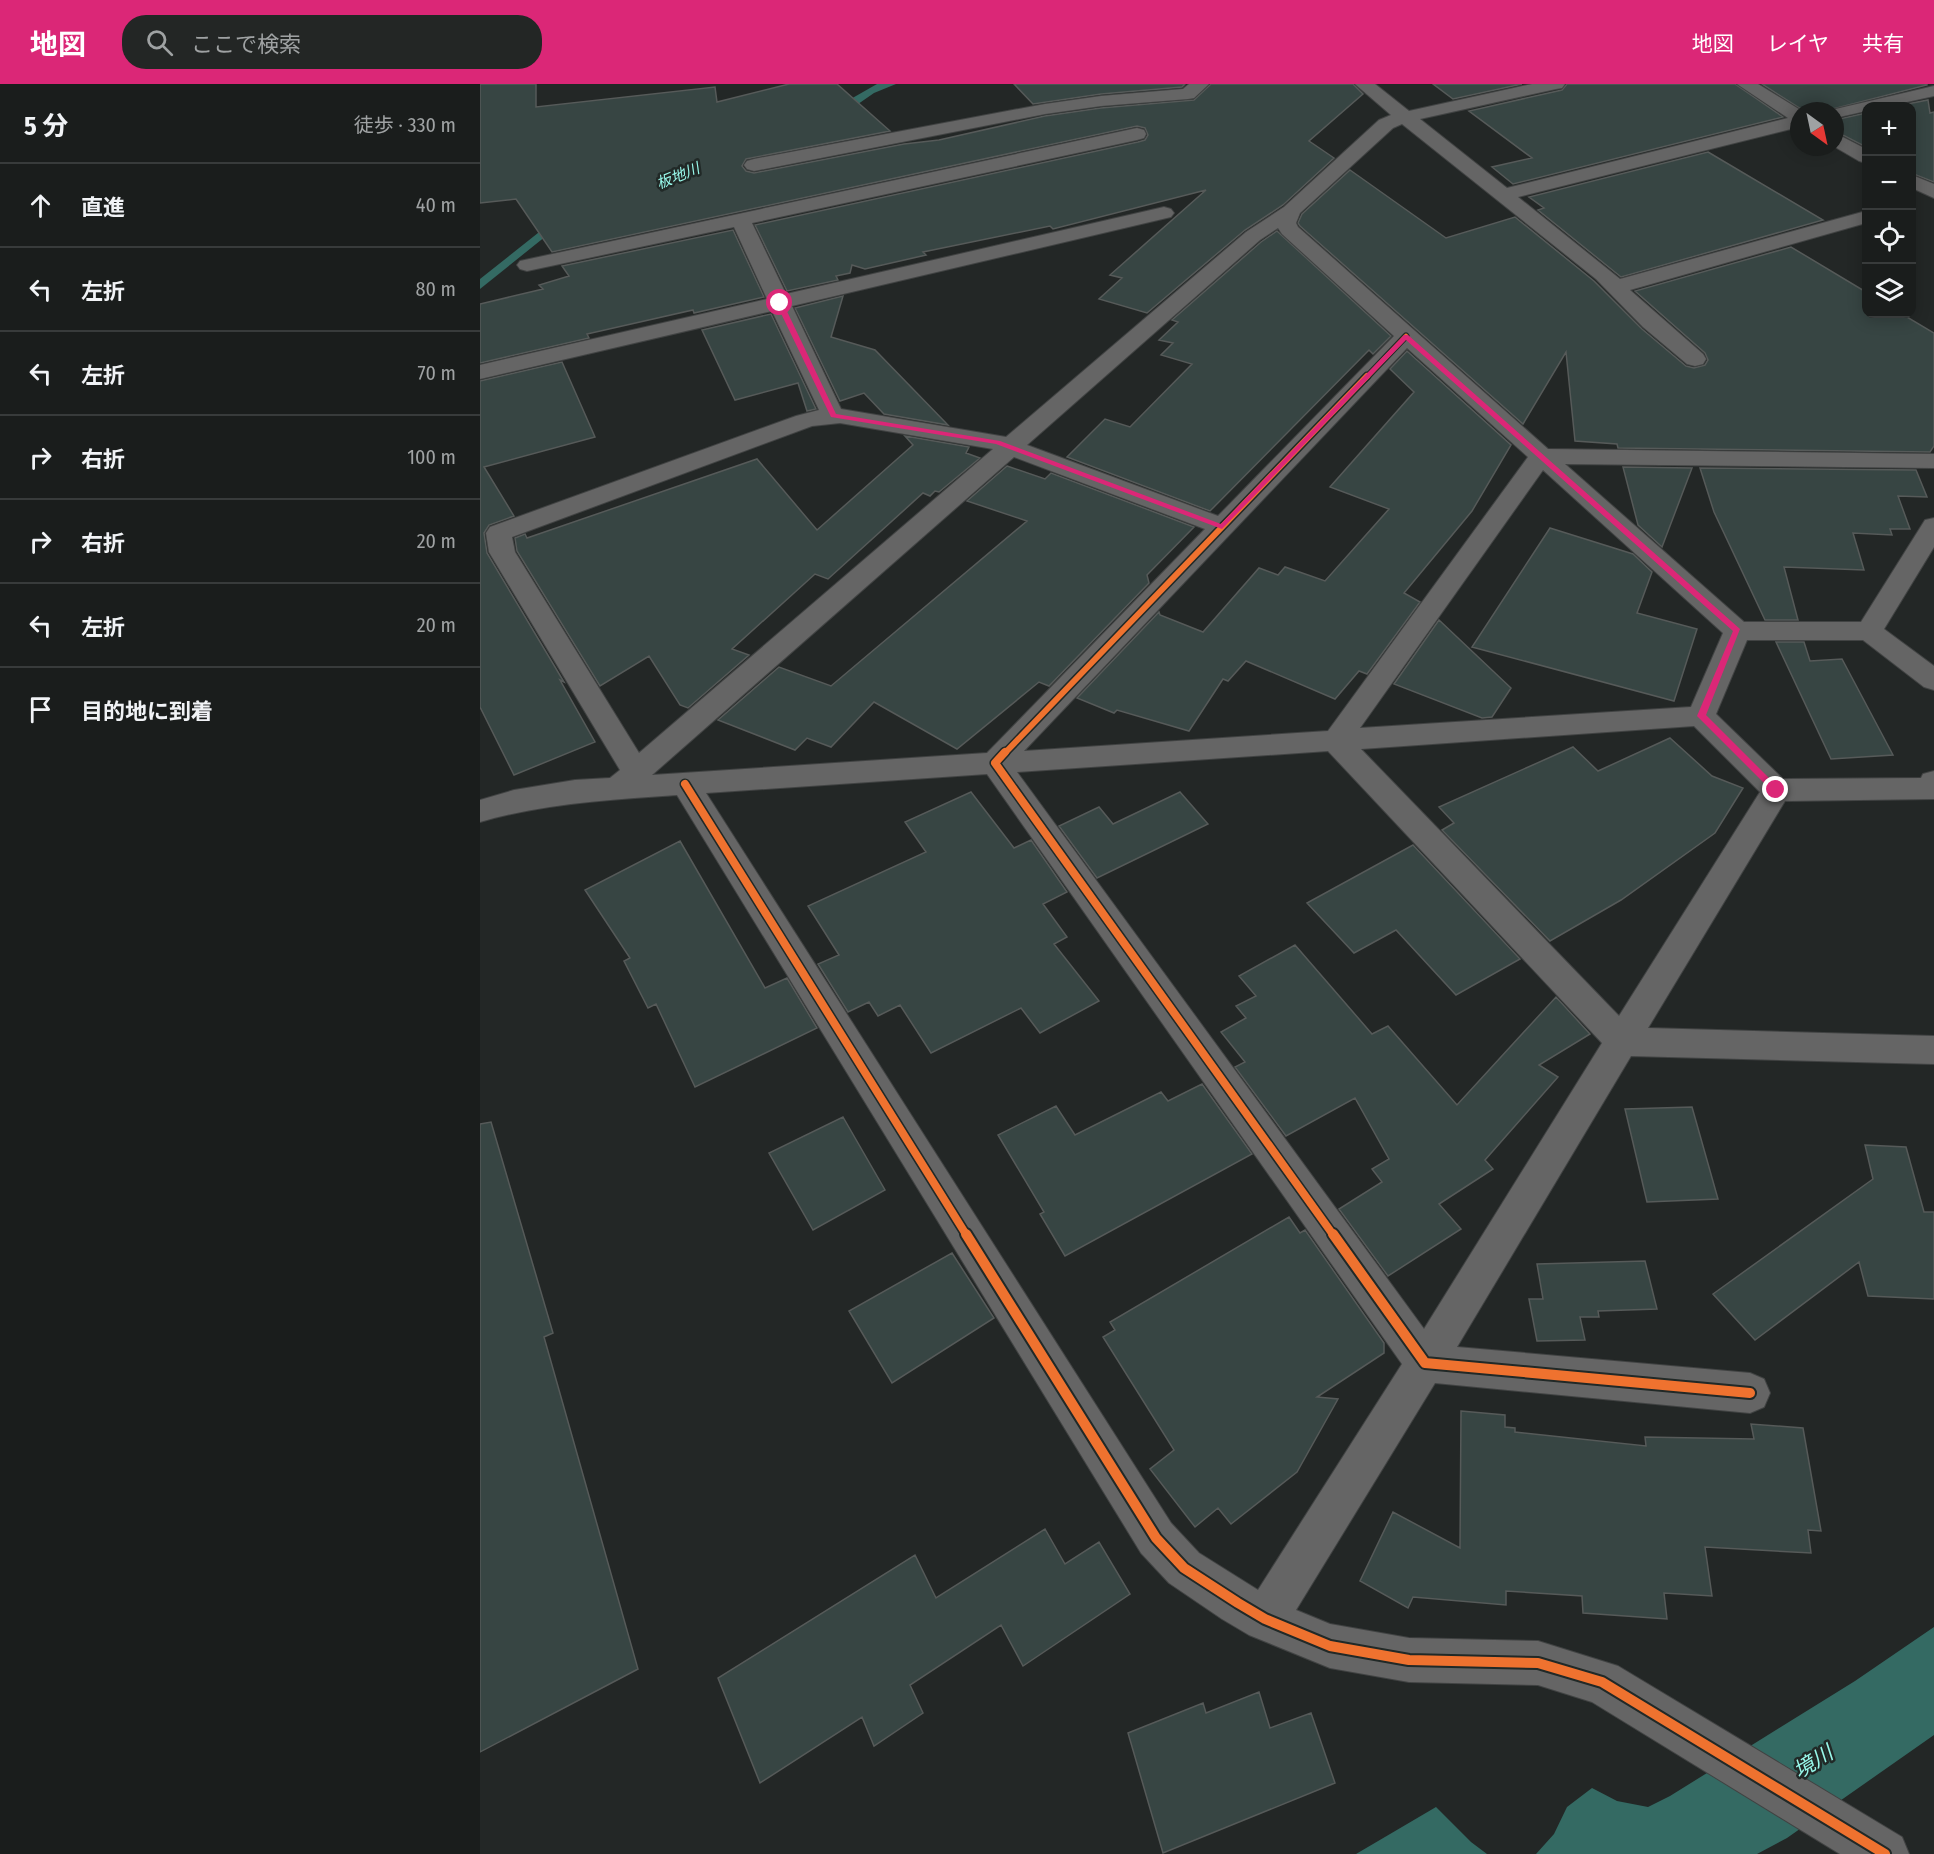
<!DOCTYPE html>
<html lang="ja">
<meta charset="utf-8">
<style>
:root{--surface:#1a1d1c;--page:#232625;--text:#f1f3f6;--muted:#9fa2a3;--line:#383b3b;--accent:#db2777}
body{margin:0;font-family:"Fira Sans Condensed","Noto Sans JP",sans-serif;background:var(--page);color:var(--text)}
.controls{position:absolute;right:18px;top:18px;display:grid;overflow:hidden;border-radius:12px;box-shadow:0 3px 15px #0003}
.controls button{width:54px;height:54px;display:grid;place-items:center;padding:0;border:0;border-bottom:2px solid var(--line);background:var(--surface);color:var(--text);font:30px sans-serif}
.compass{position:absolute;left:1310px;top:18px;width:54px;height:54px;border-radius:50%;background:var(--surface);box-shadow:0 3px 15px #0003;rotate:147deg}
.stop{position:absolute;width:18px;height:18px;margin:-14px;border:4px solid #db2777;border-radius:50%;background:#fff}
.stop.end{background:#db2777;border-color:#fff;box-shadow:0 2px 6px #0008}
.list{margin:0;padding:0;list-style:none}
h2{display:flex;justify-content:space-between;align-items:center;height:78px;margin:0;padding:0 24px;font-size:26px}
h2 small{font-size:20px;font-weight:400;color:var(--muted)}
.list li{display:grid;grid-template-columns:39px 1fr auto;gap:18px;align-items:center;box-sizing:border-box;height:84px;padding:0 24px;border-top:2px solid var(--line)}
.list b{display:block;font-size:22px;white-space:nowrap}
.list em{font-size:20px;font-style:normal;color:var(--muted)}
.icon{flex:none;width:33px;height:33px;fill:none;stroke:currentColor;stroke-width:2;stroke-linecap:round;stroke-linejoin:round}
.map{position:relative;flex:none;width:1454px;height:1770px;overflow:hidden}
header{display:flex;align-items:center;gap:36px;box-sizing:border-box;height:84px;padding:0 30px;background:var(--accent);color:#fff}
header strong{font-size:28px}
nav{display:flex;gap:33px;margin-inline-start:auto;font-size:21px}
.search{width:420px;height:54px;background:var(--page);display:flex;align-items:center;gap:15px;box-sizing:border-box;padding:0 21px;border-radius:24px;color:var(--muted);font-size:22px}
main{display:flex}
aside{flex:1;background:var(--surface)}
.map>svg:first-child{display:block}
</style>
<header>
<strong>地図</strong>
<div class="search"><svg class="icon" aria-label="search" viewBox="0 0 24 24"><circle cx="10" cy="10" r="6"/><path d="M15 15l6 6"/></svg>ここで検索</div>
<nav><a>地図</a><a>レイヤ</a><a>共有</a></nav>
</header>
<main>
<aside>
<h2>5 分<small>徒歩 · 330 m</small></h2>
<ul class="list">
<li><svg class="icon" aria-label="ahead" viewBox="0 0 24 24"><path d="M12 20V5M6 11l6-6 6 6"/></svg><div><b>直進</b></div><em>40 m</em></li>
<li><svg class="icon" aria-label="left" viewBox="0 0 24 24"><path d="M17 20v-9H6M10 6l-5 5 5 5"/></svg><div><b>左折</b></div><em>80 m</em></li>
<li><svg class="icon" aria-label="left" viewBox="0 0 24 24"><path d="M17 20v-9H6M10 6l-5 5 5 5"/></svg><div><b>左折</b></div><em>70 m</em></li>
<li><svg class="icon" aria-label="right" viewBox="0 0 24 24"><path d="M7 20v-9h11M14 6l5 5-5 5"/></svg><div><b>右折</b></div><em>100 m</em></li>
<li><svg class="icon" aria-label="right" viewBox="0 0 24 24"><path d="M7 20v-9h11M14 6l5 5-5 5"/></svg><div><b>右折</b></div><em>20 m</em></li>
<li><svg class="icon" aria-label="left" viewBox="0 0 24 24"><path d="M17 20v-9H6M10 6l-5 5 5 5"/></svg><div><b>左折</b></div><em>20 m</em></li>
<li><svg class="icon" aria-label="arrive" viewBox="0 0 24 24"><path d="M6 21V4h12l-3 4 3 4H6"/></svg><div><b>目的地に到着</b></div></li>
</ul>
</aside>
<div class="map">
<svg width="1454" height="1770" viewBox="0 0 1454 1770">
<rect width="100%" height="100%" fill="#232726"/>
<path fill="#346a63" d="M397 0H416L394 9 368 27 71 148 0 205V195L63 145 355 24Z
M1454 1543V1651L1307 1754 1277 1770H1056L1074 1750 1087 1723 1112 1704 1137 1717 1168 1723 1190 1712 1375 1597Z
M956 1723 991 1758 1007 1770H876Z"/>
<path fill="#374543" stroke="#565a59" stroke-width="1.5" d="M0 0H56V23L235 3 237 18 309 0H357L410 47 266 75 262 82 266 87 274 89 424 60 459 56 565 32 621 24 714 16 731 0H873L883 10 829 57 854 74 803 121 765 146 667 229 619 215 642 194 630 191 726 106 573 145 570 142 443 168 446 171 385 185 372 181 370 189 356 192 358 196 307 207 275 141 658 58 665 56 668 51 665 44 657 42 72 168 36 115 0 119Z
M534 0H705L702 3 621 10 553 20Z
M953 0H1042L973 15Z
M1087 0H1255L1303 33 1033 100 1012 83 1052 74 989 27 1082 6Z
M1282 0H1447V1L1345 27H1324Z
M1448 16 1450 29 1454 28V98L1431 89V22H1417Z
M1386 29V63L1355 47V36Z
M1228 68 1343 136 1141 193 1058 126 1064 124 1049 113Z
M870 86 966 154 1035 133 1114 197 1162 245 1206 282 1214 284 1225 281 1228 276 1225 269 1155 207 1311 163 1386 208V230H1422L1454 249V362L1450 368 1138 364 1137 360 1095 357 1086 268 1043 340 820 142 818 139 822 130Z
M253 146 284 213 214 229 213 226 107 250 109 254 0 279V220L63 205 59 201 89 192 82 182Z
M797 147 911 252 893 270 889 266 730 427 587 373 625 335 650 343 712 280 681 271 693 259 679 256 698 238 692 236 781 158Z
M363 212 351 253 395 266 468 341 404 330 384 309 360 317 315 224Z
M291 230 336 325 327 327 318 299 255 316 222 246Z
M927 267 1031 361 992 427 924 509 940 518 887 590 879 587 855 615 766 577 748 597 743 595 709 647 637 626 634 629 597 614 679 528 680 531 723 548 779 484 798 491 805 483 845 497 909 425 850 403 934 308 910 285Z
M82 278 115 353 4 383 34 432 9 441 4 449 7 469 84 598 80 596 115 658 34 691 0 623V297Z
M425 352 489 363 486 369 500 374 459 408 455 407 450 412 443 409 348 495 335 490 252 565 269 571 208 624 200 621 169 572 120 602 37 467 35 454 45 450 47 454 277 375 337 446 433 361Z
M527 382 565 395 571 389 714 443 667 491 669 499 569 602 559 598 477 665 394 618 351 663 327 654 315 666 238 636 299 583 351 602 547 437 487 417Z
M1143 383 1212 384 1182 463 1158 441Z
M1220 384 1436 386 1447 413 1418 412 1430 445H1410L1412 451 1373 449 1384 486 1304 483 1318 536H1285L1234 428Z
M1070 444 1153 470 1172 488 1157 529 1217 545 1194 617 992 563Z
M959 536 1031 604 1012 633 1002 634 914 600Z
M1296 558H1324L1330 577 1362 575 1413 671 1351 675Z
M1190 654 1232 692 1263 704 1235 749 1141 816 1070 857 962 746 974 739 959 723 1093 663 1118 687Z
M491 708 534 764 551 756 587 808 563 820 587 853 574 860 619 917 560 949 541 924 451 969 420 921 398 932 389 918 368 928 338 880 359 871 328 822 446 768 425 738Z
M700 708 728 740 617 794 579 742 619 723 633 740Z
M200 757 285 904 307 894 337 944 215 1003 176 920 168 924 144 877 150 874 105 806Z
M933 761 1040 875 976 911 916 846 874 869 827 819Z
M815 861 892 950 908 942 977 1021 1076 913 1110 950 1059 981 1078 993 1005 1076 1013 1085 959 1120 981 1145 908 1192 859 1125 902 1098 892 1085 909 1075 875 1014 806 1052 755 983 765 978 741 948 766 934 756 922 776 912 759 892Z
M722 1000 772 1070 585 1172 560 1130 564 1128 518 1051 576 1022 595 1051 681 1008 688 1017Z
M1212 1023 1238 1115 1167 1118 1145 1025Z
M363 1033 405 1106 333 1146 289 1069Z
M11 1038 73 1249 64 1253 158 1585 0 1668V1040Z
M1385 1061 1426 1063 1444 1128H1454V1215L1388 1212 1379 1178 1275 1256 1233 1210 1393 1095Z
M809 1133 820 1149 825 1146 904 1259V1269L837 1313 858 1315 817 1388 751 1440 738 1424 715 1443 670 1385 694 1366 623 1253 635 1246 630 1238Z
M472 1169 514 1234 412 1299 369 1227Z
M1165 1177 1177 1225 1118 1227 1119 1233H1100L1105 1256 1057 1257 1049 1215H1063L1057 1180Z
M981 1327 1025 1331V1343L1035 1344V1348L1166 1362 1165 1353 1274 1355 1271 1340 1323 1344 1341 1447 1328 1446 1331 1469 1225 1463 1232 1512 1184 1509 1187 1535 1103 1529 1102 1512 1026 1507V1521L933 1513 928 1524 880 1497 913 1428 980 1464Z
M565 1445 585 1480 619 1458 650 1510 543 1582 521 1541 430 1601 443 1629 394 1662 382 1633 280 1699 238 1594 435 1471 456 1514Z
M779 1608 790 1644 831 1629 855 1699 683 1769 648 1649 723 1619 726 1629Z"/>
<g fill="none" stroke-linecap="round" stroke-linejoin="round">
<g stroke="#414343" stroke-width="2">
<path id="minor" d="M709 0H729L714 14 708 15 621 22 565 30 274 87 267 85 264 81 267 77 274 75 565 20 621 12 703 5Z
M875 0H895L929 27 1052 0H1085L1082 4 1076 5 940 35 1027 104 1308 34 1257 0H1278L1322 27H1319V43L1038 113 1140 195 1386 127V139L1150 206 1223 270 1226 275 1223 280 1215 282 1207 280 1163 243 1116 195 922 40 913 44 820 129 816 139 818 143 1068 365 1454 370V384L1085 380 1264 538H1381L1445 436 1454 434V463L1404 545 1454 582V606L1444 603 1383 556H1267L1236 630 1303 695 1441 694 1443 690 1454 687V715L1305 717 1168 944 1454 952V980L1151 972 977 1263 1270 1289 1284 1295 1290 1309 1284 1323 1270 1329 955 1299 816 1526 850 1540 929 1554 1058 1557 1138 1582 1422 1753 1429 1770H1360L1112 1618 1058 1601 929 1598 850 1584 769 1551 742 1535 689 1499 661 1469 197 711C130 716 65 719 0 738V716L34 706 95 696 130 694 140 686 9 468 6 449 10 443 316 332 339 326 292 227 0 295V281L287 215 254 143 47 187 40 185 37 181 40 177 657 44 664 46 666 50 664 54 657 56 272 139 306 210 684 123 691 125 694 129 691 133 312 222 361 325 526 353 766 148 804 123 899 36 911 31ZM798 144 802 150 914 252 738 432 547 361 780 156ZM927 264 1048 373 848 647 544 667ZM360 339 513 365 159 669 35 468 32 453 332 342ZM534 373 725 445 507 669 172 691ZM1063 386 1243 549 1211 623 880 644ZM1214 642 1280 708 1139 932 881 665ZM848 667 1122 959 944 1245 537 688ZM507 690 922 1280 778 1506 719 1469 691 1439 226 709Z
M1454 2V12L1409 22H1386V27L1355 34V27H1347Z
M1355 49 1386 65V79L1379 77 1355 63Z
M1432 91 1454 100V114L1432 104Z"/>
</g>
<use href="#minor" fill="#656565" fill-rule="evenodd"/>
<g stroke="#212927" stroke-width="7">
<path id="cycleway-far3" d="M886 294 926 252"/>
</g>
<g stroke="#212927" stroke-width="9">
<path id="cycleway-far2" d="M524 670 887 292"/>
</g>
<g stroke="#212927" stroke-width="11">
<path id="cycleway-far1" d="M525 668 515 679 854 1152
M205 700 487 1152"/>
</g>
<g stroke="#212927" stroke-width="14">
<path id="cycleway" d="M486 1150 676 1454 704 1484 758 1519 785 1535 850 1562 929 1576 1058 1579 1122 1598 1405 1770
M853 1150 945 1279 1270 1309"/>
</g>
<use href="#cycleway-far3" stroke="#ef722f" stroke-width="4.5"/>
<use href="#cycleway-far2" stroke="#ef722f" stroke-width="6"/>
<use href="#cycleway-far1" stroke="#ef722f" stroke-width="8"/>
<use href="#cycleway" stroke="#ef722f" stroke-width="10"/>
</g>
<path fill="#db2777" d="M300 217 303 219 356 330 520 357 741 440 924 251H928L1260 545 1226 631 1301 706 1293 708 1217 632 1253 547 926 256 742 445 516 360 351 333 296 219Z"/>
<g text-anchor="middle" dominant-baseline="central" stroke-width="5" stroke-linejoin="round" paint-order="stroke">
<g font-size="15" font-style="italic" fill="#98f8ea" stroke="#212927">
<text transform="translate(198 92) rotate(-22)">板地川</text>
</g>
<g font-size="21" font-style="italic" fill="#98f8ea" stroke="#212927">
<text transform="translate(1333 1678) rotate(-32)">境川</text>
</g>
</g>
</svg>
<div class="controls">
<button>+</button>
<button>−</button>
<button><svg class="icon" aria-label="locate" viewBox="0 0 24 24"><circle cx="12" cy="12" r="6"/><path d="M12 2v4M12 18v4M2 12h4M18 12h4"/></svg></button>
<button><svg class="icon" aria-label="layers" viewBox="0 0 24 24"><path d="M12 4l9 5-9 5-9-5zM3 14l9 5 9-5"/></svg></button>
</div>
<svg class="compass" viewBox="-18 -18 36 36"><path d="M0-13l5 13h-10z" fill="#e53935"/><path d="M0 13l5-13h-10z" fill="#9fa2a3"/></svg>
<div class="stop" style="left:300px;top:219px"></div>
<div class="stop end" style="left:1296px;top:706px"></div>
</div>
</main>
